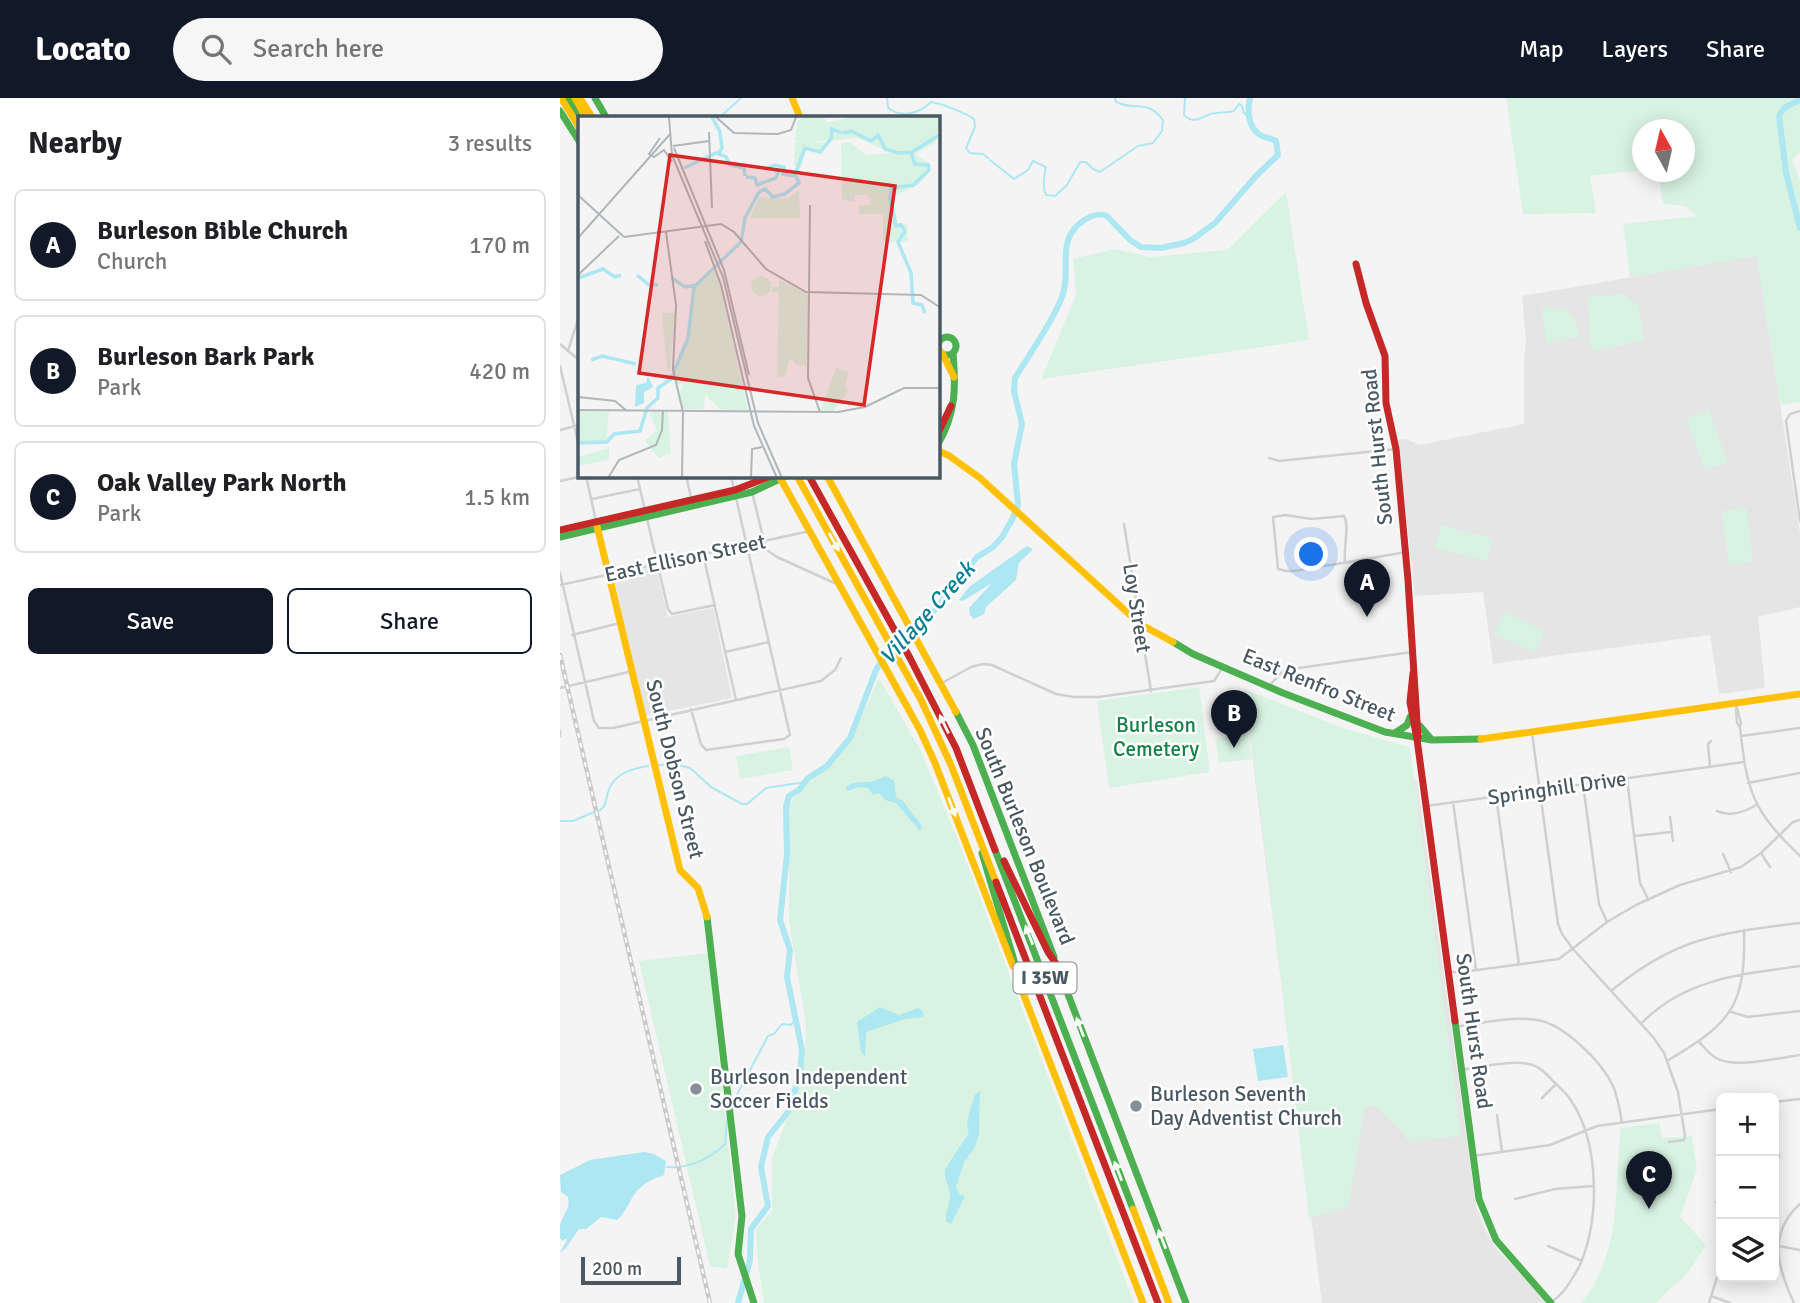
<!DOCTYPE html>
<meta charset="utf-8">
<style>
:root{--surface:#fff;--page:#f6f6f6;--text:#202124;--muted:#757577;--line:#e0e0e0;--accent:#111827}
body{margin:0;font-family:Signika,sans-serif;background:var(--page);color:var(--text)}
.controls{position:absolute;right:21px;bottom:21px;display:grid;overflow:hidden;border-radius:10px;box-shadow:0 4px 18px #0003}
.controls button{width:63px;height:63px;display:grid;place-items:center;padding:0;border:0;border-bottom:2px solid var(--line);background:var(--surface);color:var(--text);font:35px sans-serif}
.compass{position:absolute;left:1072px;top:21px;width:63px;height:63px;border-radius:50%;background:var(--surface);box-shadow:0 4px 18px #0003;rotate:352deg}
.scale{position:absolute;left:21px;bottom:18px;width:100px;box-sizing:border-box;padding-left:7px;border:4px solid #495862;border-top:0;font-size:19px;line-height:24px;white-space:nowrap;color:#495862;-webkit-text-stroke:5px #fff;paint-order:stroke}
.you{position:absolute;left:752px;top:457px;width:24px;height:24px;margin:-18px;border:5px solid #fff;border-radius:50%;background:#1a73e8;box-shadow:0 0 0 10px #1a73e833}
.badge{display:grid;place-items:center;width:46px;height:46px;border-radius:50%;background:var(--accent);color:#fff;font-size:23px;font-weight:700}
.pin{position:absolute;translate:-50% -58px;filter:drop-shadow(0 2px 4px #0008)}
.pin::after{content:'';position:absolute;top:37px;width:24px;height:21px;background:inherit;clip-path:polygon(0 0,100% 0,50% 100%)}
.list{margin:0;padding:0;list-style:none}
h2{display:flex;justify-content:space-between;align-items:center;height:91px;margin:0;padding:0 28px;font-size:30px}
h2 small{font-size:23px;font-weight:400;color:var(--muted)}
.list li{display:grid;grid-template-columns:46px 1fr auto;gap:21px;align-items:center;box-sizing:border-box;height:112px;margin:0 14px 14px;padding:0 14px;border:2px solid var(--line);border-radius:10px}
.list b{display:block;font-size:26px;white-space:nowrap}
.list p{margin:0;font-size:23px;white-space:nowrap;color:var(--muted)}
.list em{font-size:23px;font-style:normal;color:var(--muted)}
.actions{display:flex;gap:14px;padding:21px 28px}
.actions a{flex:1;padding:16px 0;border:2px solid var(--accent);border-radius:10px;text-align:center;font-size:24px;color:var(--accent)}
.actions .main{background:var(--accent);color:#fff}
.icon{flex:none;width:38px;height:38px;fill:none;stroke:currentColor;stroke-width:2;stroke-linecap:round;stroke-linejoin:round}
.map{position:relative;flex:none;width:1240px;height:1205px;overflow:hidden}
header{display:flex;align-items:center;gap:42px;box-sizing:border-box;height:98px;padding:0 35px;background:var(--accent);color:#fff}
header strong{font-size:33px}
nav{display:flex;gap:38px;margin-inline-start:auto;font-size:24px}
.search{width:490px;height:63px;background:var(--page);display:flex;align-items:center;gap:18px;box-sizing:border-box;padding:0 24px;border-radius:38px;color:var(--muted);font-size:26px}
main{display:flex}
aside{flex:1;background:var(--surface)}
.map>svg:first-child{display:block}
</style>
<header>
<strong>Locato</strong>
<div class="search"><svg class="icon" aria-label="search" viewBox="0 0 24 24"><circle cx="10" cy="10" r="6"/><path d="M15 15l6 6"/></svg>Search here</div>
<nav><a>Map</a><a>Layers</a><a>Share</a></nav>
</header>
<main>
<aside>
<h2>Nearby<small>3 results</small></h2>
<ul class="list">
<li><span class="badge">A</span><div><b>Burleson Bible Church</b><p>Church</p></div><em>170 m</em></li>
<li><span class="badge">B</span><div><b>Burleson Bark Park</b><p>Park</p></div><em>420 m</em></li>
<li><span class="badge">C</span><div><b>Oak Valley Park North</b><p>Park</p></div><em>1.5 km</em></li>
</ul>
<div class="actions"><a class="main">Save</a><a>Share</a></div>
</aside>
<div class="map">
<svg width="1240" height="1205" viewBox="0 0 1240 1205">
<rect width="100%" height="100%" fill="#f4f4f4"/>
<path fill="#e5e5e6" d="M1197 157 1240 435V509L1198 519 1205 590 1159 596 1150 537 933 566 923 494 855 498 838 342 846 341 859 347 964 326V263L966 244 962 198Z
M96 468 108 519 153 510 172 600 85 618 52 478Z
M688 625 857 683 916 1108 926 1133 937 1152 976 1191 986 1205H762Z"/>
<path fill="#d8f3e1" d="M946 0H1240V54L1232 62 1240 82V304L1220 307 1197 158 1070 179 1063 126 1137 118 1125 108 1103 106 1098 74H1125V32H1083L1082 72 1030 78 1036 115 963 116Z
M726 94 749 242 481 281 516 197 513 161 554 151 590 159 667 152Z
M1063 196 1078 207 1084 242 1036 253 1030 248 1028 199Z
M982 210C1008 209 1014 213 1020 239L988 244 986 242Z
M1149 312 1167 364 1145 372 1126 321Z
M1186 410 1193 464 1169 467 1162 413Z
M881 427 933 440 927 463 875 450Z
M945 514 985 533 975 555 934 536Z
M319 580 360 651 400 747 574 1205H204L198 1166 196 1132 212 1112V1060L240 987 245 959 246 925 229 824V707L249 681 268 670 291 642Z
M639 589 650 674 549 690 537 603Z
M684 591 786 631 850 649 901 1037 887 1040 848 1043 841 1033 814 1007 805 1009 788 1109 749 1120 706 758Z
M688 636 692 661 659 665 655 640Z
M229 649 233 672 180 681 176 658Z
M148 855 176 1119 167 1171 150 1168 79 863Z
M1099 1025 1102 1040 1132 1038 1137 1071 1120 1119 1146 1147 1126 1177 1095 1205H1021C1064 1151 1053 1093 1061 1030Z"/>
<path fill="#ace7f2" d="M467 448 473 451 459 465 456 482 426 509 424 516 414 521 410 517 409 510 432 485 403 503 399 502 409 489Z
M326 678 334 683 336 699 343 703 362 728 360 733 336 705 325 702 319 695 313 697 308 690 299 689 287 693 285 690C293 683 298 684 308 684 314 684 321 680 326 678Z
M320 909 339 917 358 910 363 914 364 919 345 921 306 934 305 959 301 953 297 924Z
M723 947 728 979 698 983 693 951Z
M420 993 419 1037 415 1049 404 1064 396 1089 400 1097 405 1098 391 1126 386 1123C385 1113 391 1104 390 1095 389 1088 384 1081 385 1073 385 1070 406 1039 409 1036 404 1023 412 1009 415 996Z
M84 1054 94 1056 106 1063 104 1077C96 1080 87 1083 80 1090 70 1098 68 1113 57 1122L41 1119 26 1131H19L6 1150 0 1155 7 1142 6 1140 3 1143 0 1140C0 1136 0 1132 0 1128 2 1116 11 1112 8 1099L1 1094 0 1077 30 1062Z"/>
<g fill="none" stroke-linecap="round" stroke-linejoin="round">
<path stroke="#ace7f2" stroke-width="2" d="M327 0 328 10C342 20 359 16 371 4 380 5 406 15 414 21L415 29 406 50 410 55 423 56 428 60
M625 0 624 17C634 27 640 19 651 16 657 14 667 15 674 13L679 6 682 8 684 15 689 20
M160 19 181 0
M430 62 454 81 468 72 473 63 486 69C484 79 482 88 486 97L495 98 507 87 520 64H526L533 71 540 74 578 48 593 45 602 33 603 22C586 0 577 14 556 4L555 0
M99 667 113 666 130 670 151 689 182 706H187L206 690 245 684
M39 713C46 708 45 706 47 698 51 677 69 671 88 668
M0 723H13L34 714
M172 1006 208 938 214 936 222 926 231 927 236 920
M107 1069C128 1071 150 1061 165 1046L168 1012"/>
<path stroke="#ace7f2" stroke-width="6" d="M1240 2 1224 10 1219 18 1226 75 1240 130
M178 1205 190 1162 191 1131 208 1108 201 1069 208 1039 228 1014 240 976 242 952 227 879 230 852 220 822 227 756 226 709 229 698 240 691 248 680 267 668 290 640 316 572 334 545 373 514 417 459 433 449 442 439 453 420 458 406 454 366 462 326 454 293 455 280C469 257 493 223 502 199 513 170 493 141 526 121 533 117 539 115 547 118L570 142 581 149 601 150 624 145 633 141 655 125 696 78 718 57 716 43C711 40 705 40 700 37 688 29 687 13 690 0"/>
<path stroke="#ced0d2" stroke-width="2.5" d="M0 246 19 262
M8 253 19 218
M0 268 19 348
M1240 313 1230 316 1226 323 1240 423
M0 332 19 327
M709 360 719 363 836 351
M26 378 36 423
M77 378 108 511 112 516 155 507
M127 382 133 408
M0 383 23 378
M192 394 205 447 208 453 217 459 281 488
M32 401 80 391
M564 426 591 593
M143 456 176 602
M785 465C783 452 790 427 784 418L752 421 725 417 713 419 718 471C734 476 741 471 756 469 786 465 816 459 846 454
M0 475 34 623 39 630H53L261 583 275 572 281 560
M0 487 250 433
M12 537 60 525
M165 554 209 544
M382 585 411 569 423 566 432 567 496 596 514 599H538L654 583 663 569
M709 588 721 575 732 571 852 554
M0 590 73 573
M1176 606 1181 625 1180 629C1187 694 1192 712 1240 758
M1176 609 1177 625 1180 629
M131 611 141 646 146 652 224 641 230 637 171 378
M0 633V638
M972 635 998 826 1002 836 1013 851 1093 939 1104 955 1118 994 1125 1038 1124 1042 1109 1044
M1181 638 1240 630
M1150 669 1148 646 1151 643
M1067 681 1080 785 1088 801
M1188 685 1240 675
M1023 686 1039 806 1047 824
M936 698 959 867
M893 704 916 872
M866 708 1184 664
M1157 713C1170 719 1185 714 1196 707
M1110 719 1113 743
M1075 738 1111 734
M1201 755 1210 769
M1163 756 1171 774
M888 874H902L999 861 1047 824 1076 807 1120 787 1181 769 1201 755 1233 724 1240 722
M1051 893C1116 839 1159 835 1240 825
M1171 914 1188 919 1240 913
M1081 926C1123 881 1182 876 1240 868
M895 929C921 925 951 918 977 922 1004 926 1042 964 1053 988 1058 1000 1060 1012 1062 1025
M1139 944C1144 949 1149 956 1156 960 1175 971 1218 960 1240 957
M1107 963C1171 925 1186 909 1184 832
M901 972C920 969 959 960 975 968 983 971 989 979 995 985 1000 990 1006 995 1010 1001 1040 1044 1041 1125 1018 1171 1011 1183 1003 1197 991 1204
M982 1000 996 986
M1214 1004 1240 1001
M937 1017 942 1054
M1214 1039 1219 1059
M913 1058 990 1047 1037 1028 1161 1011
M955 1101 995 1091 1033 1088
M1156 1104H1161
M988 1148 1022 1163
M1219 1148 1240 1152
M1151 1198 1170 1205
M1149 1205 1161 1167
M1234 1205C1218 1171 1207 1135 1240 1106"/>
<path stroke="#4caf50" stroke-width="7" d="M8 0 19 21
M35 0 46 19
M0 13 19 43
M378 248a9 9 0 1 1 18 0a9 9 0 1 1-18 0Z
M378 346C396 315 396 290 393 255
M0 439 192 394 226 378
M613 544 633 556 723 595 825 634 872 642 921 641
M396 614 413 647 494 859
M860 628 871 641
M835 635 847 627 850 619
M435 752 573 1111
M422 755 464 896
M147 819 182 1118 178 1156 194 1205
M498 870 626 1205
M895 923 919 1101 936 1142 991 1205"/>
<path stroke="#ffc107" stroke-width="7" d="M1 0 19 29
M15 0 26 19
M20 0 32 19
M232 0 240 19
M382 255 394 279
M378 353 388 357 420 380 580 526 613 544
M219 378 360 632 375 665 453 868
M237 378 361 602 391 667 436 784
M267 378 396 614
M36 424 120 772 138 790 147 819
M921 641 1240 596
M463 895 583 1205
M573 1111 609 1205"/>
<path stroke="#c62828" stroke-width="7" d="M796 166 806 205 825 258 826 305 836 351 848 482 858 639
M378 335 391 308
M249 378 350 560 396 650 435 752
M0 432 175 392 211 378
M853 575 850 604 857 641 895 923
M444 763 488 854 499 870
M436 784 598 1205"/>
<g stroke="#c9cacc" stroke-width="4.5">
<path id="rail" d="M0 557 150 1205"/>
</g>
<use href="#rail" stroke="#fff" stroke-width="2" stroke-dasharray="5" stroke-linecap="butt"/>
</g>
<defs><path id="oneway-solid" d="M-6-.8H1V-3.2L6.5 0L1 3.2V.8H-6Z" transform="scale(1.75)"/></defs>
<g fill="#f6fbf6">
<use href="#oneway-solid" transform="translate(274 444) rotate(61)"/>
<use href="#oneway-solid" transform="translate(384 626) rotate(-116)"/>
<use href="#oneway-solid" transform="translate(392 709) rotate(69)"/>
<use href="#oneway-solid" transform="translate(469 837) rotate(-111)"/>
<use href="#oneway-solid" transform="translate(520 929) rotate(-111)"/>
<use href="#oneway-solid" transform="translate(558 1073) rotate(-111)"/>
<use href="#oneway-solid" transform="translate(602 1141) rotate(-111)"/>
</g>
<g fill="#858f95" stroke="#fff" stroke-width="2.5">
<circle cx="136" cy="991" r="7"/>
<circle cx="576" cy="1008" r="7"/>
</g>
<g text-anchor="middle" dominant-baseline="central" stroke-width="5" stroke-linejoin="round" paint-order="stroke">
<rect fill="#fff" stroke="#808a91" stroke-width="2" x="453.5" y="864.5" width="63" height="31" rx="5"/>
<g font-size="19" font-weight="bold" fill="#495862">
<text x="485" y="880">I 35W</text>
</g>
<g font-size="21" fill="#495862" stroke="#fff">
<text transform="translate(817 349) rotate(-96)">South Hurst Road</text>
<text transform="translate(125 460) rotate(-12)">East Ellison Street</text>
<text transform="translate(577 510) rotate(81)">Loy Street</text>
<text transform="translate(759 587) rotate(22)">East Renfro Street</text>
<text transform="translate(115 671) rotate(76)">South Dobson Street</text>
<text transform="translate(997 690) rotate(-8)">Springhill Drive</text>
<text transform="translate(465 738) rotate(68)">South Burleson Boulevard</text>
<text transform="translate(914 933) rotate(82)">South Hurst Road</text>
</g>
<g font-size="21" fill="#148345" stroke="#fff">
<text x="596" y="627">Burleson<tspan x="596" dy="24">Cemetery</tspan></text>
</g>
<g font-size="21" fill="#495862" stroke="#fff" text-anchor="start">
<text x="150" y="979">Burleson Independent<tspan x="150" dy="24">Soccer Fields</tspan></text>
<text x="590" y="996">Burleson Seventh<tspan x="590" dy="24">Day Adventist Church</tspan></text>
</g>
<g font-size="23" font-style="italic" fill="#088197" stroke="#fff">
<text transform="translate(367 515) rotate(-48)">Village Creek</text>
</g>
</g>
<g transform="translate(18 18)">
<rect width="362" height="362" fill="#f4f4f4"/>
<path d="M227 1H246L249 7 273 1H362L358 26 337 38 353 49 351 57 340 69 314 81 320 107 329 108 330 126 305 125V98H281V89H294L289 79H277V86L264 84 263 27 271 26 289 39 313 37 280 22 235 26 251 27 245 36 228 34 223 51 216 50 217 26H225L217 25 219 5ZM221 74 222 102H172L181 81 209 83ZM135 152 141 166 170 294H142L127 278 126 293H105L99 283 105 269 98 268 99 249 112 219 115 173ZM173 170a10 10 0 1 1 20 0a10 10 0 1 1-20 0ZM201 163 230 178 229 250 219 249 212 242 207 260 199 261 201 177 194 176V171H201ZM84 197H97L92 255 89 254ZM258 252 271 256 267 270 270 276 256 295 243 294ZM0 295 31 296 28 326 0 328ZM71 296H90L93 337 81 342 67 325 79 314ZM31 332V344L0 350V341Z" fill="#d8f3e1"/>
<path d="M70 260 75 271 66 276V287L57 291 58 269 68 267Z" fill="#ace7f2"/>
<path fill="none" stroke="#ace7f2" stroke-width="3.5" d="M134 1 142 16 144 32 140 38M265 17 273 15 293 25 300 19 307 33 321 37 334 36 363 18M333 37 337 48 350 49 351 54 335 69 313 72 312 83 318 110 323 109 327 115 320 126 333 157 335 187 344 189 347 197M106 52 138 37 148 41 152 49 166 52 167 60M168 61 177 62 179 69 198 62 200 56 192 51 197 49 206 51 205 58 216 60M59 159 70 168 80 169M0 162 25 153 37 161 43 159M94 162 107 171 119 169M13 244 24 240 58 248M0 327 29 326 36 318 62 315 69 292 80 282V272L93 263 110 222 116 171 163 126 167 102 181 76 187 73 195 81 207 78 221 67 217 58 227 32 242 36 253 23 254 13 264 17"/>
<path fill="none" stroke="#b0b6ba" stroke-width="2" d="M91 1 94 39 145 161 180 307 204 362M138 1 156 17 200 18 213 14 218 1M131 16 134 92M82 22 71 38 76 41 86 34 94 46M95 30 131 25M96 32 146 154 171 259M0 79 46 121M232 89 230 262 242 296M88 116 98 189 95 253 105 296 104 362M46 121 143 108 156 116 188 153 228 176 343 179 363 192M0 122 93 17M127 125 143 169 176 310 199 362M0 159 41 120M0 281 37 285 49 295M0 294 260 296 287 291 326 272H363M30 362 41 344 78 329 84 314 85 294M173 362 174 333 184 331"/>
<path fill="#d62828" fill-opacity="0.15" stroke="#d62828" stroke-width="3.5" d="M92 39 317 70 286 289 61 257Z"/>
<rect width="362" height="362" fill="none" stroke="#495862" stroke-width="3.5"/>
</g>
</svg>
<div class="controls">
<button>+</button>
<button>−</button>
<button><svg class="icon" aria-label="layers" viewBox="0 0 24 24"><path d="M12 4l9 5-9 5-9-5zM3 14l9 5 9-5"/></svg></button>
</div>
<svg class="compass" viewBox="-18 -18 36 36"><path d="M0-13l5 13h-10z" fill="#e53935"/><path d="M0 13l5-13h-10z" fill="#757577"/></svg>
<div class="scale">200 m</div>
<div class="you"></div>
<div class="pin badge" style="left:807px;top:519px">A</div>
<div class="pin badge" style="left:674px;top:650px">B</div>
<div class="pin badge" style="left:1089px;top:1111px">C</div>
</div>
</main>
